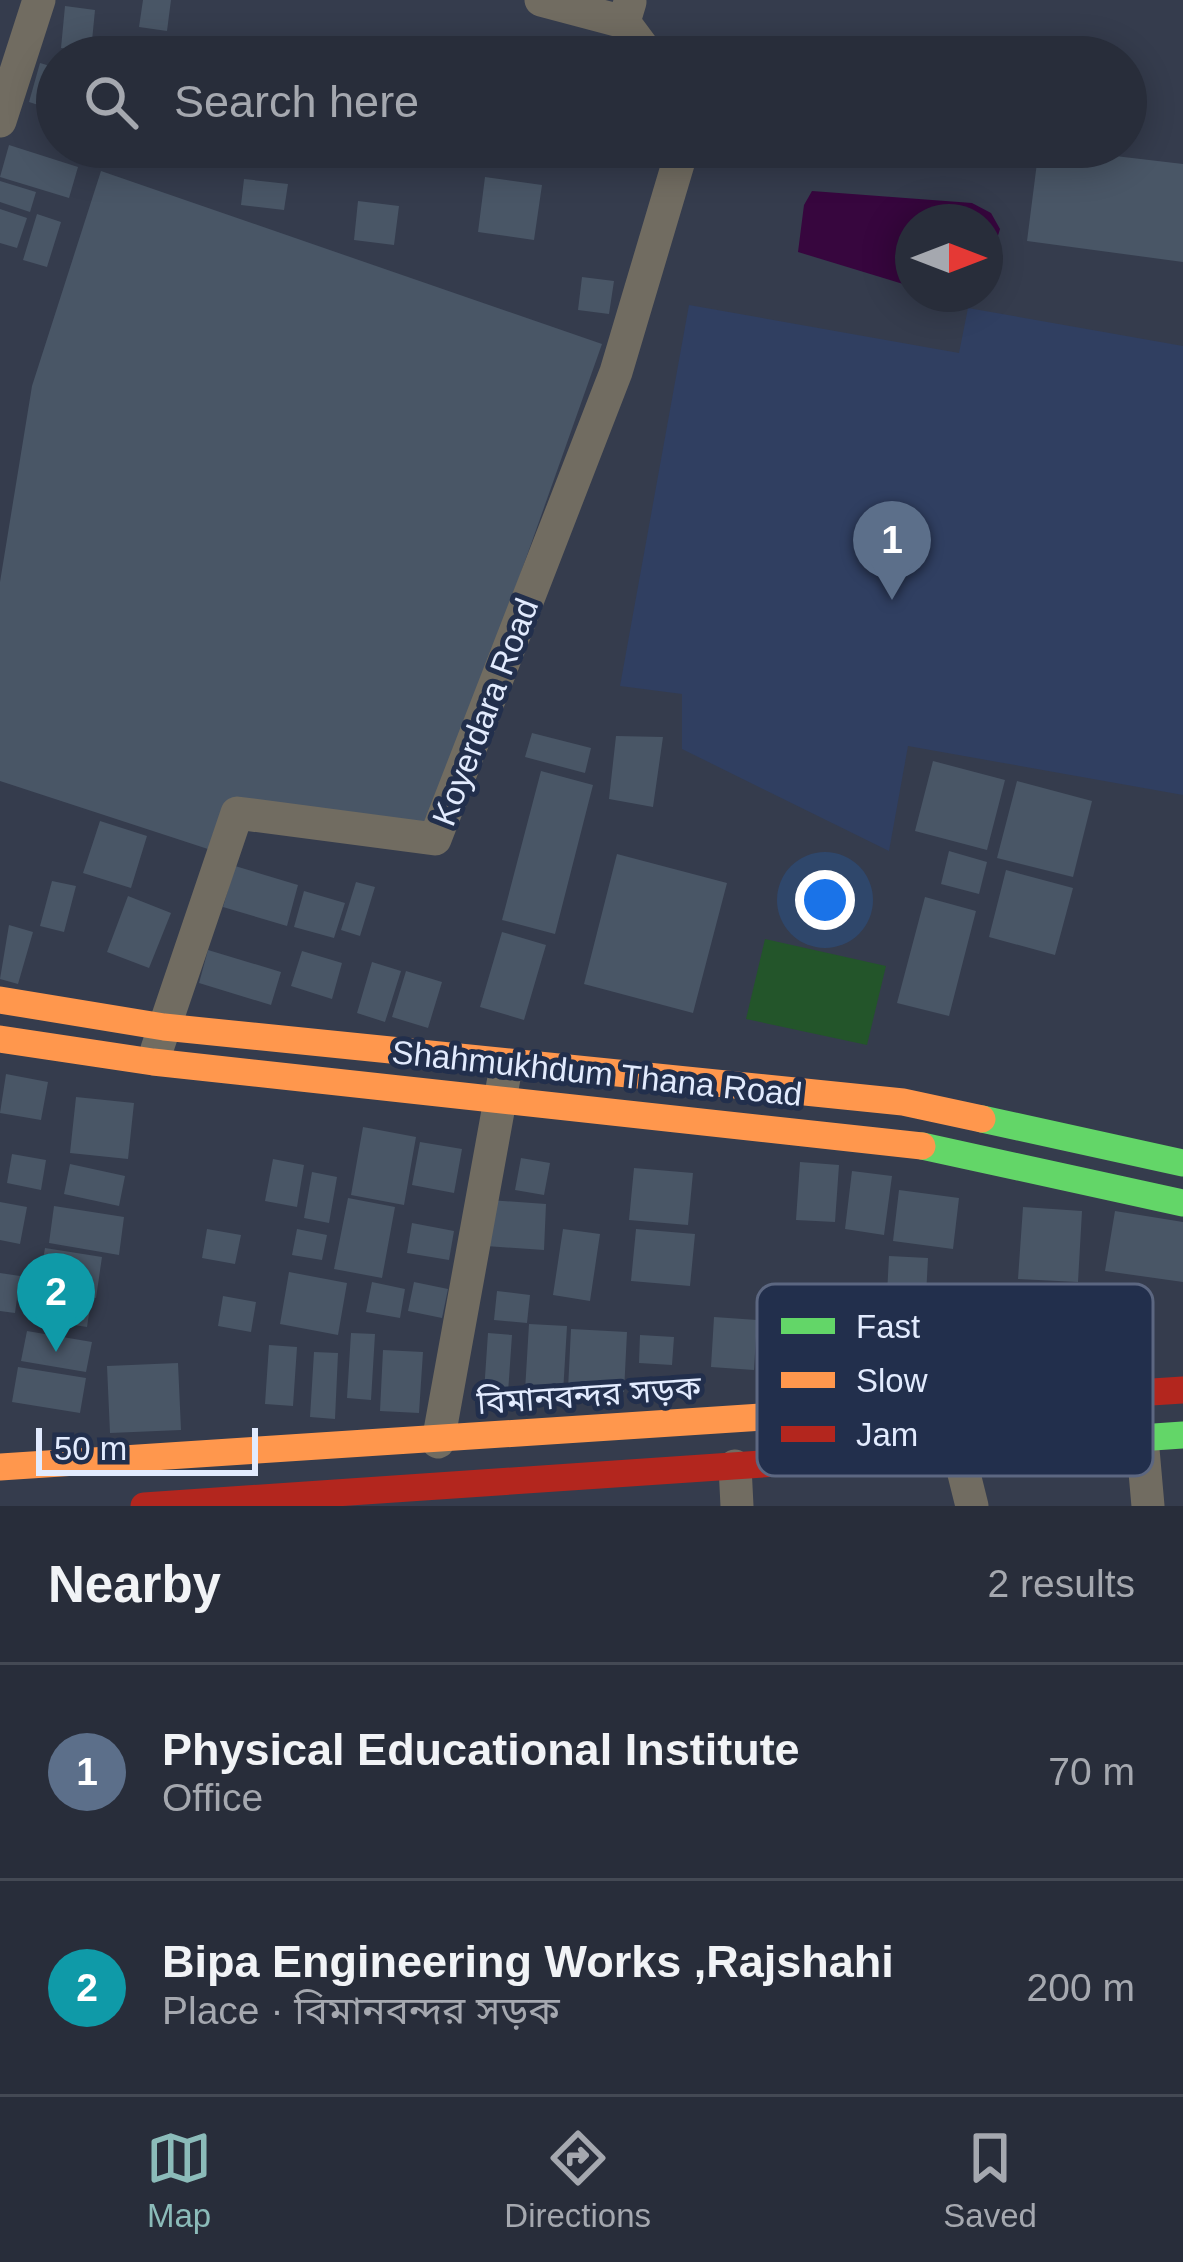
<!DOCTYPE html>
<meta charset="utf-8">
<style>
:root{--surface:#282d3a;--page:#303542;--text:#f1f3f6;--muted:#a5a8af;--line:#444954;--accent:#8bbbb9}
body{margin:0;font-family:Helvetica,"Noto Sans Bengali",sans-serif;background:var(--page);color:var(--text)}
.compass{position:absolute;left:895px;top:204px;width:108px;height:108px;border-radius:50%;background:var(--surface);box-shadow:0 6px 30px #0003;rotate:90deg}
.scale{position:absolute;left:36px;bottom:30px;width:222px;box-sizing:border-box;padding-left:12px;border:6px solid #e2ebfe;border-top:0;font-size:33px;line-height:42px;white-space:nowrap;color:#e2ebfe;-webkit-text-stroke:9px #222f4c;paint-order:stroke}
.you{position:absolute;left:825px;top:900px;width:42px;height:42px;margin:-30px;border:9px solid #fff;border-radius:50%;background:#1a73e8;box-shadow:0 0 0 18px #1a73e833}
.badge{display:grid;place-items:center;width:78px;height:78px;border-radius:50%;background:var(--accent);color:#fff;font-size:39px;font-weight:700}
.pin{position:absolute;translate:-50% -99px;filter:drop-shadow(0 3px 6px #0008)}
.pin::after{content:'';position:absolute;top:63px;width:42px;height:36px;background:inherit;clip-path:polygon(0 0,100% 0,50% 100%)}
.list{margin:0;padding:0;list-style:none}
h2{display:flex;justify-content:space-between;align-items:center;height:156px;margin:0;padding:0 48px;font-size:51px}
h2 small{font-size:39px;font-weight:400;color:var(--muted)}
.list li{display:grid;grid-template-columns:78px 1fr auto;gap:36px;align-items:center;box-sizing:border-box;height:216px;padding:0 48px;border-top:3px solid var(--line)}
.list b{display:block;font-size:45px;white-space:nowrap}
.list p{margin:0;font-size:39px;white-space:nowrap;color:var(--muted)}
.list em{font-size:39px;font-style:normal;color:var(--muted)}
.icon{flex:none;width:66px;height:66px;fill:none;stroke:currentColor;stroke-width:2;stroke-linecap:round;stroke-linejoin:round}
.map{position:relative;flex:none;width:1183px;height:1506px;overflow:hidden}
.search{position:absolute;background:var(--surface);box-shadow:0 6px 30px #0003;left:36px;right:36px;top:36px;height:132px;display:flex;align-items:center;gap:30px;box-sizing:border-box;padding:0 42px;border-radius:66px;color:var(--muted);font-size:45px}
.sheet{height:588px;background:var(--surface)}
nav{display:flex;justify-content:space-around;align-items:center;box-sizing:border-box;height:168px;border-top:3px solid var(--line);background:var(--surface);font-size:33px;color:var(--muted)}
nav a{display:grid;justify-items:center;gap:6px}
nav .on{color:var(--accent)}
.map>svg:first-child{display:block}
</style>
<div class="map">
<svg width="1183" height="1506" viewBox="0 0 1183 1506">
<rect width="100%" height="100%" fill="#353c4d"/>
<path fill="#303f61" d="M689 305 959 353 968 308 1183 346V795L908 746 889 851 682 749V694L620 686Z"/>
<path fill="#23552a" d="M765 939 886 966 867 1045 746 1019Z"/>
<path fill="#37063e" d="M812 191 972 203 991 213 1000 229 985 279V222H913V287L798 252 804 205Z"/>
<path fill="#495666" d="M143 0H171L167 31 139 27Z
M65 6 95 10 91 51 61 48Z
M40 63 57 68V111L29 102Z
M9 145 78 167 69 198 0 177Z
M431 147H473L468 166 428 156Z
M1039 147 1183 164V262L1027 241Z
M101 171 602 344 430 829 234 798 211 850 0 781V582L32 386Z
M485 177 542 185 534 240 478 232Z
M244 179 288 184 284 210 241 205Z
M0 181 36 192 30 212 0 202Z
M358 201 399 206 394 245 354 240Z
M0 209 27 218 17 248 0 243Z
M37 214 61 222 47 267 23 260Z
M582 277 614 281 609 314 578 310Z
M532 733 591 748 585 773 525 757Z
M616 736 663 737 653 807 609 799Z
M933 761 1005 780 987 850 915 831Z
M541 771 593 785 555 934 502 920Z
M1017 781 1092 801 1073 877 997 858Z
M100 821 147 836 131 888 83 873Z
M949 851 987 862 979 894 941 884Z
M617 854 727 883 693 1013 584 984Z
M235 866 298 885 287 926 223 907Z
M1006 870 1073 888 1055 955 989 937Z
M52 881 76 886 64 932 40 926Z
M356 882 375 887 360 936 341 930Z
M304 891 345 903 334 938 294 927Z
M128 896 171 913 149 968 107 952Z
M925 897 976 911 949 1016 897 1003Z
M9 925 33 932 18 984 0 979Z
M502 932 546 945 524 1020 480 1007Z
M208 950 281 972 271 1005 199 983Z
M302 951 342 963 332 999 291 986Z
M372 962 401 971 385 1022 357 1013Z
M406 971 442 982 428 1028 392 1017Z
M6 1074 48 1082 41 1120 0 1113Z
M76 1097 134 1103 128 1159 70 1153Z
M363 1127 416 1137 404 1205 351 1195Z
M420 1142 462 1149 454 1193 412 1185Z
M12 1154 46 1160 41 1190 7 1183Z
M521 1158 550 1163 544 1195 515 1190Z
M273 1159 304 1165 297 1207 265 1201Z
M800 1162 839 1165 835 1222 796 1220Z
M70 1164 125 1176 119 1206 64 1194Z
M634 1168 693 1173 688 1225 629 1220Z
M852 1171 892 1176 884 1235 845 1229Z
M312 1172 337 1177 329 1223 304 1218Z
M899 1190 959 1198 953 1249 893 1241Z
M348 1198 395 1207 382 1278 334 1269Z
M489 1200 546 1204 544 1250 486 1246Z
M0 1202 27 1207 20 1244 0 1240Z
M54 1206 124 1217 119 1255 49 1243Z
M1023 1207 1082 1211 1078 1282 1018 1279Z
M1115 1211 1183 1222V1282L1105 1271Z
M412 1223 454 1231 449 1260 407 1253Z
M207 1229 241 1235 235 1264 202 1258Z
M297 1229 327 1235 322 1260 292 1255Z
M563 1229 600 1234 590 1301 553 1295Z
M636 1229 695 1234 690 1286 631 1281Z
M45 1248 102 1257 96 1298 38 1288Z
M889 1256 928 1258 925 1315 886 1313Z
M289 1272 347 1283 338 1335 280 1324Z
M0 1273 20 1276 15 1313 0 1311Z
M372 1282 405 1289 400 1318 366 1312Z
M414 1282 448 1289 442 1318 408 1311Z
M497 1291 530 1295 527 1323 494 1320Z
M33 1293 91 1301 87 1327 30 1318Z
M223 1296 256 1302 251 1332 218 1326Z
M714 1317 757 1320 754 1370 711 1367Z
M529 1324 567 1326 563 1393 525 1391Z
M571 1329 627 1332 624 1392 568 1389Z
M27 1331 92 1342 86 1372 21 1361Z
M351 1333 375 1334 371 1400 347 1398Z
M488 1333 512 1335 508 1393 484 1392Z
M640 1335 674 1337 672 1365 639 1363Z
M269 1345 297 1347 293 1406 265 1404Z
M383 1350 423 1352 419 1413 380 1411Z
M314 1352 338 1353 335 1419 310 1417Z
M178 1363 181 1430 110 1433 107 1366Z
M18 1367 86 1378 80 1413 12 1402Z"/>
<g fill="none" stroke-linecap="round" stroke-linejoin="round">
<path stroke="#716c61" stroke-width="33" d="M541 0 624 22
M630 2 624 22 650 57
M0 121 39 0
M157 1049 237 813 435 839 616 372 683 147
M1142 1438 1148 1506
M438 1442 504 1078
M958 1450 972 1506
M735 1466 737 1506"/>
<path stroke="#63d668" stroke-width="27" d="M982 1119 1183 1163
M922 1146 1183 1203
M821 1460 1183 1435"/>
<path stroke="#ff974d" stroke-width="27" d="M0 1000 164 1027 903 1102 982 1119
M0 1039 153 1062 922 1146
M0 1467 777 1416"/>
<path stroke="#b3261e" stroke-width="27" d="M777 1416 1183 1390
M144 1506 821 1460"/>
</g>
<g text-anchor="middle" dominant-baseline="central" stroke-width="10" stroke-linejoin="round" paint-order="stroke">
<g font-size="33" fill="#e2ebfe" stroke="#222f4c">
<text transform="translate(485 712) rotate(-69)">Koyerdara Road</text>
<text transform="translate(597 1073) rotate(6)">Shahmukhdum Thana Road</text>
<text transform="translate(589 1395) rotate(-4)">বিমানবন্দর সড়ক</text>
</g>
</g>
<rect x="757" y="1284" width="396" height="192" rx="18" fill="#222f4c" stroke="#5c6781" stroke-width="3"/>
<rect x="781" y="1318" width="54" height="16" fill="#63d668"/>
<rect x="781" y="1372" width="54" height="16" fill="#ff974d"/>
<rect x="781" y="1426" width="54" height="16" fill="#b3261e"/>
<g font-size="33" fill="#e2ebfe">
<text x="856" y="1338">Fast</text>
<text x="856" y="1392">Slow</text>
<text x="856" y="1446">Jam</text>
</g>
</svg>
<svg class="compass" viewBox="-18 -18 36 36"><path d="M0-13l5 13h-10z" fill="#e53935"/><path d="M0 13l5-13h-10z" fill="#a5a8af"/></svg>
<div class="scale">50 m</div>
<div class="you"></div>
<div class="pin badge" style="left:892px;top:600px;background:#5c6f8a">1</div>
<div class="pin badge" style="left:56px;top:1352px;background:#0f9aa8">2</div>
<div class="search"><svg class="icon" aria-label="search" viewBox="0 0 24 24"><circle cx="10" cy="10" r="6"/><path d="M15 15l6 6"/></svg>Search here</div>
</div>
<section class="sheet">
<h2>Nearby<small>2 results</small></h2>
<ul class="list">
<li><span class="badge" style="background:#5c6f8a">1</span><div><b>Physical Educational Institute</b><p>Office</p></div><em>70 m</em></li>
<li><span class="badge" style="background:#0f9aa8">2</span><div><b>Bipa Engineering Works ,Rajshahi</b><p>Place · বিমানবন্দর সড়ক</p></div><em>200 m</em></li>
</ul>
</section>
<nav>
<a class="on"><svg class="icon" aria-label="map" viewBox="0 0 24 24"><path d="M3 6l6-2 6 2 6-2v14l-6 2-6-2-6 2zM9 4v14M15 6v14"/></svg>Map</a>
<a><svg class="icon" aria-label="directions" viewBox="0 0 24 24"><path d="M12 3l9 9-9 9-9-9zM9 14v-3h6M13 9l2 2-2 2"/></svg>Directions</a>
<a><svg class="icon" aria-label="saved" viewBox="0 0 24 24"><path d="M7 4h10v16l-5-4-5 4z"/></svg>Saved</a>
</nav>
